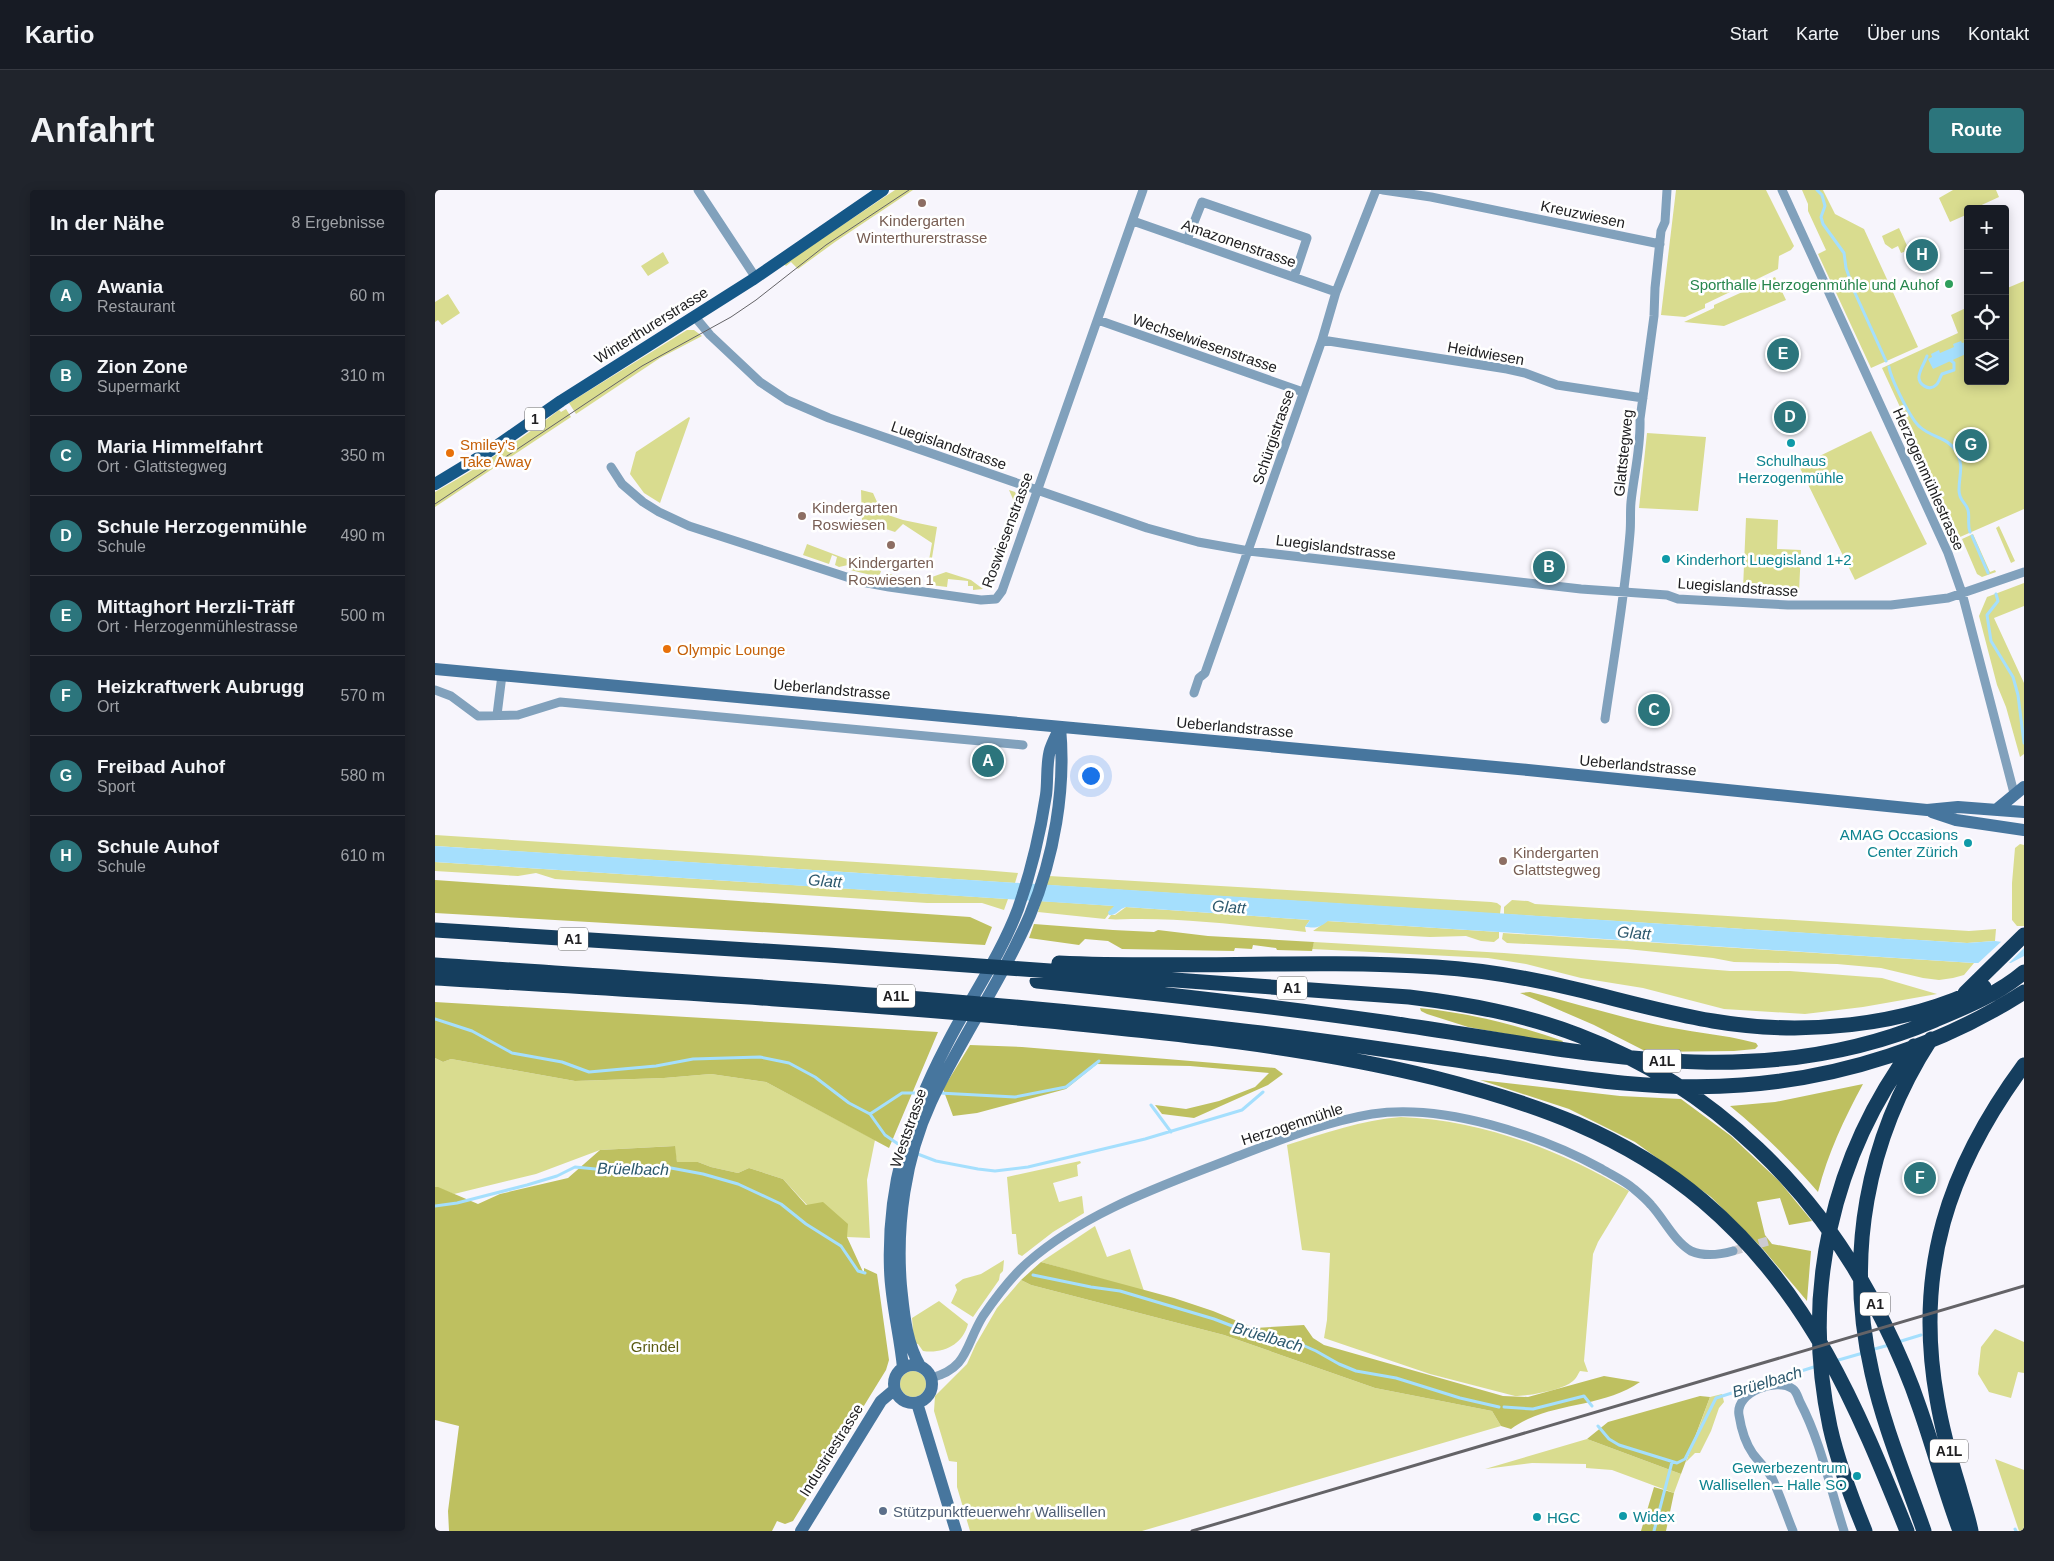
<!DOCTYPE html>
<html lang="de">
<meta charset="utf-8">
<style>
:root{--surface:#171b24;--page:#20242c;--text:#f1f3f6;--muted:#9ea1a6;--line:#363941;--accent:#2c757c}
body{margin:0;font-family:Arial,sans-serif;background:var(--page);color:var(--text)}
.controls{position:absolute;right:15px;top:15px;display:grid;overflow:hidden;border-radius:5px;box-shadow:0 2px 12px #0003}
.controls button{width:45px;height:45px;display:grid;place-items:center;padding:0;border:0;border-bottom:1px solid var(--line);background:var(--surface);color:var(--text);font:25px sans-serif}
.you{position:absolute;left:655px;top:585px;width:18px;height:18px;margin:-12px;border:4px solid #fff;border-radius:50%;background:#1a73e8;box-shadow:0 0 0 8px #1a73e833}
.badge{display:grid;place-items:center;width:32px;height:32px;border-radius:50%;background:var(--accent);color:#fff;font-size:16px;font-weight:700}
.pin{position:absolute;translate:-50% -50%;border:2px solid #fff;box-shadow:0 1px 5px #0006}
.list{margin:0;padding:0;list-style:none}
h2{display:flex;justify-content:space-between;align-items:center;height:65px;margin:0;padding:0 20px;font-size:21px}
h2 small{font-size:16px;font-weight:400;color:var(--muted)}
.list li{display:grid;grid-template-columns:32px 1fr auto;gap:15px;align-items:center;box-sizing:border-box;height:80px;padding:0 20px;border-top:1px solid var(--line)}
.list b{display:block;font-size:19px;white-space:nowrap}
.list p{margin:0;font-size:16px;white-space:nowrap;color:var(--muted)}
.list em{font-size:16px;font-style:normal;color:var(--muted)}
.icon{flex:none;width:28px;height:28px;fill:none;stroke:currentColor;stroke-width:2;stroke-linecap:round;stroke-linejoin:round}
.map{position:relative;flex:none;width:1589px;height:1341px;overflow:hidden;border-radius:5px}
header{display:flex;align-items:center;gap:30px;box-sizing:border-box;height:70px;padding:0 25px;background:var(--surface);border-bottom:1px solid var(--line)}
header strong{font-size:24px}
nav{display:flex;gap:28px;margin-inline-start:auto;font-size:18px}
.intro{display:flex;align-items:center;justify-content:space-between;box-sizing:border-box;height:120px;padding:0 30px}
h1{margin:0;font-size:35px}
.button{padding:12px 22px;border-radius:5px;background:var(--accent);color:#fff;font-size:18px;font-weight:700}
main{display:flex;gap:30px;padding:0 30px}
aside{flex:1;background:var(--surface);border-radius:5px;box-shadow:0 2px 12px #0003}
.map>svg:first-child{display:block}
</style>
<header>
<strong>Kartio</strong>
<nav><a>Start</a><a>Karte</a><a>Über uns</a><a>Kontakt</a></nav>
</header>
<div class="intro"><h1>Anfahrt</h1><a class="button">Route</a></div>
<main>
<aside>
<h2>In der Nähe<small>8 Ergebnisse</small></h2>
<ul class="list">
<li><span class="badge">A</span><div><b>Awania</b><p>Restaurant</p></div><em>60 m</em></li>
<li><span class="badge">B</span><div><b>Zion Zone</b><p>Supermarkt</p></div><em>310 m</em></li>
<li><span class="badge">C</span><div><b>Maria Himmelfahrt</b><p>Ort · Glattstegweg</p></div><em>350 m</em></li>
<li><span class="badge">D</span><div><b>Schule Herzogenmühle</b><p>Schule</p></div><em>490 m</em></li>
<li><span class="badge">E</span><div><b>Mittaghort Herzli-Träff</b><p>Ort · Herzogenmühlestrasse</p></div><em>500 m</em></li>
<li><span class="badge">F</span><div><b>Heizkraftwerk Aubrugg</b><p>Ort</p></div><em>570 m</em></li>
<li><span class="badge">G</span><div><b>Freibad Auhof</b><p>Sport</p></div><em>580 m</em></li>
<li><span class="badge">H</span><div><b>Schule Auhof</b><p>Schule</p></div><em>610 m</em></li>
</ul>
</aside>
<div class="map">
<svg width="1589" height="1341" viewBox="0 0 1589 1341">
<rect width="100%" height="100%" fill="#f7f5fc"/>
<path fill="#d9dc8f" d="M460 0H478L400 52 363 79 356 72 351 76 349 74Z
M1241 0H1331L1359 56 1356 60 1344 66 1343 79 1270 114V118L1250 127 1226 125Z
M1367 0H1388L1400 24 1429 39 1483 157 1436 178 1383 64 1391 60 1373 21V14Z
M1518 0H1561L1564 7 1538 19H1533V24L1515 32 1504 8Z
M1464 38 1474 60 1466 63 1463 56 1457 59 1450 54 1447 46Z
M228 62 234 73 213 86 206 76Z
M1340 87 1351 110 1289 136 1249 132 1279 118V115Z
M1589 91V319L1525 347 1447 178 1523 143 1516 125 1533 117V191H1570V99Z
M13 104 25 123 7 135 3 130 0 132V112Z
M252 140H259L267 146 225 168 141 224 134 213Z
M131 219 136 227 0 317V302C43 278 85 250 124 220L126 222Z
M254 227 255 228 225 313 209 303 195 284 201 262Z
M1436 241 1492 354 1420 390 1364 276Z
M1212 243 1271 247 1263 321 1204 318Z
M426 300 438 303 447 323 468 330 502 337 496 374 486 371 487 368 494 370 497 353 468 334 460 342 427 331Z
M574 300 580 302 586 317 562 385 551 398 549 396 558 382 581 316Z
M1311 328 1343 330 1342 359 1366 360 1364 402 1308 399Z
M1564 336 1580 371 1576 373 1561 338Z
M1538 344 1555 382 1560 380 1561 382 1547 387 1542 384 1527 349Z
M372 354 422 373 404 377 400 375 402 367 397 365 394 374 368 365Z
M426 375 446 381 444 387 411 379Z
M511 382 536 390 548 399 538 400V396H533V391L513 389 512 397 496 395 497 387Z
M453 383 458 385 488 389 487 394 451 389Z
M1589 393V416L1559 428 1589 493V564L1585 567 1571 517 1562 495 1544 426 1552 407Z
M0 645 548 680 583 683 580 693 0 656Z
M1585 654 1589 655V736H1582L1577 730V693L1580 658Z
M0 672 573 709 569 720 547 713H492L120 689 101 683 83 686 0 681Z
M614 686 1056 712 1062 713 1066 716 1065 724 611 695Z
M1077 710 1093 711 1100 714 1534 741 1561 739 1560 751 1532 753 1069 724V717Z
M606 711 680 716 670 729 603 722Z
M691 717 875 730 870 737 871 742C814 736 753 728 696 729 688 729 681 730 673 729L676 725H680Z
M892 731 1064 742V748L1059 752 1046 751 1031 746 995 747 878 741Z
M1068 743 1539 773 1529 785 1518 788 1504 790 1488 788 1446 778 1402 774 1299 772 1278 768 1192 759 1072 753 1067 749Z
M879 752 1069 763 1295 781H1355L1447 788 1502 804 1428 817 1370 824 1289 819 1208 798 1146 788 1091 774 1053 768 877 759Z
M0 868 8 872 16 869 140 891 229 888 276 884 331 892 440 950 432 990 435 1048 412 1047 372 1015 348 989 314 978 303 983 276 977 263 972H242L239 956 165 960 101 984 19 1004 0 997Z
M966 927C1046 930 1126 960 1194 1001L1163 1052 1158 1064 1149 1171 1153 1182 1145 1181C1143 1184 1141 1189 1138 1191 1128 1200 1094 1206 1080 1206L995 1184 889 1148 892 1130 895 1063 867 1060 852 955C890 943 927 930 966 927Z
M645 971 646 973 642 975 643 986 618 993 624 1012 647 1006 649 1023 618 1042 587 1066 583 1064 581 1044H577L572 987Z
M660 1036 672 1067 695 1059 709 1101 606 1072Z
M569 1070 568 1081 565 1084 564 1090 538 1127 516 1113 522 1100 520 1095 528 1089 546 1084Z
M586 1090 596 1095 789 1145 940 1198 1057 1221 1066 1236 707 1341H535L522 1297V1272L514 1271 499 1221 500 1206 532 1174 541 1154 562 1118Z
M504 1111 533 1134C528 1154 509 1164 488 1161L483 1154 479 1153 477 1128Z
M1560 1139 1589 1152V1183L1583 1182 1576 1208 1554 1202 1543 1184 1546 1157Z
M465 1194a13 13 0 1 1 26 0a13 13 0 1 1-26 0Z
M1287 1204 1289 1212 1284 1218 1276 1241 1265 1263H1260L1251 1272 1275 1207Z
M1152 1249 1246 1284 1239 1303 1177 1280 1151 1278V1274L1097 1273 1050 1279Z
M1560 1269 1589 1280V1341H1584Z"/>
<path fill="#bec060" d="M0 690 535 727 557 737 550 755 0 723Z
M599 734 678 740 719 742 723 740 773 746 879 752 877 761 842 760 841 758 818 755 817 759 800 758 799 761 687 759 673 751 650 749 644 755 594 748Z
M1095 802C1136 812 1177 825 1218 834 1252 842 1288 844 1321 853L1323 856 1320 859 1299 861 1212 862 1159 835 1085 803Z
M0 812 503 842 454 958 331 892 276 884 229 888 140 891 16 869 8 872 0 868Z
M985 818C1034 823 1082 835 1128 851L1126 854 1033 837 992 824 986 821Z
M535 855 587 857 840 878 848 884 833 895 759 928 727 924 720 915 751 919 784 911 820 897 834 883 755 876 662 874 631 899 542 923 518 926 508 899Z
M1045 890 1185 906 1246 909 1296 946 1344 991 1377 1031 1354 1035 1345 1008 1322 1012 1330 1045 1337 1054 1376 1061 1372 1111 1327 1058 1276 1007 1200 952 1134 919Z
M1428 894C1409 929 1393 963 1383 1002 1356 971 1327 942 1295 916L1340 912Z
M240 956 242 972H263L276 977 303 983 314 978 348 989 371 1015 388 1012 413 1034 412 1047 429 1084V1078L442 1084 454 1170 451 1180 358 1331 350 1334 342 1331 337 1341H14L13 1321 24 1236 0 1230V997H3L43 1014 65 1004 133 988 165 960Z
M606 1072 739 1108 778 1121 819 1138 869 1135 878 1148 889 1155 1068 1206 1093 1207 1169 1186 1205 1192C1172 1215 1128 1213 1093 1229 1087 1232 1081 1235 1076 1239L1066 1236 1057 1221 940 1198 789 1145 596 1095 586 1090Z
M1265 1206 1275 1207 1246 1284 1152 1249 1173 1232Z
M1219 1297 1239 1303 1231 1341H1206Z"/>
<path fill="#a5dffd" d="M1526 151 1527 153 1531 152 1533 163 1498 179 1493 169 1497 167 1496 164 1504 160 1505 163 1519 157 1518 154Z
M0 656 1532 753 1560 751 1589 755V773H1539L893 731C884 738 881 738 870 737L875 730 691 717C683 719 682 726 674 725L673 722 679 716 0 672Z"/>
<path fill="#f7f5fc" d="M1568 750 1589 752V758L1572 775 1589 766V776H1540Z"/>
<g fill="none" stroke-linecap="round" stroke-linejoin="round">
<path stroke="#a5dffd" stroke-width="3" d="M1382 0 1387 5 1390 16 1386 27 1388 34 1409 63 1411 78 1420 103 1451 171
M1492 166C1490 172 1485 179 1484 186 1483 194 1494 202 1501 195 1504 193 1505 187 1507 184L1519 180V173L1514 169
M1454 177C1456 189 1476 230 1485 237 1497 248 1514 247 1522 263 1529 276 1524 285 1524 300 1524 311 1530 311 1533 320 1535 327 1532 334 1535 342
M1537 346 1553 383
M1561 404 1563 411 1552 425 1556 451 1578 487 1583 505 1589 553
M0 829 37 841 77 863 127 872 154 882 221 876 258 869 325 867 354 873 380 887 414 913 435 924 450 945 466 956
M504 903 580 907 631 897 664 871
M716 915 736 942
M435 924 467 903H486
M480 963 501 971 543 979 560 981 593 977 710 949 807 920 828 902
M0 1016 22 1013 92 995 122 986 140 977 181 981 221 977 236 978 268 984 303 994 346 1014 371 1034 406 1056 423 1081 430 1083
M598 1085 656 1097 685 1101 779 1129 818 1144 856 1150 881 1161 904 1174 921 1181 961 1188 1025 1208 1064 1217
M1463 1152 1486 1145
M1436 1160 1454 1155
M1400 1171 1428 1163
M1069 1217 1098 1219 1149 1206 1157 1216
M1163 1236 1174 1249 1184 1255 1242 1273 1250 1269 1281 1208 1382 1176
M1580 1339 1581 1341
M1219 1341 1237 1272"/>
<path stroke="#cccad0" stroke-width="9" stroke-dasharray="9 4.5" stroke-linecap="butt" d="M1298 1061 1333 1051"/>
<path stroke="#81a1bc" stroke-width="9" d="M263 0 321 88
M948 0 996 7 1225 54
M1347 0 1513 363 1527 403 1579 603
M698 31 901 102
M752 50 767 12 872 48 859 87
M260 127 275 145 325 192 352 210 394 228 712 338 763 352 814 361 1146 399 1232 405 1243 409 1353 415H1456L1513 408 1589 382
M663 130 868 202
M887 150 1072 179 1090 183 1122 195 1208 208
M176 277 187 294 208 312 224 322 254 336 427 392 454 397 546 410 561 409 567 401 708 0
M0 500 16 506 43 526 83 525 125 512 588 555
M759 503 764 488 770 483 887 150 901 102 941 0
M62 525 67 485
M1170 529C1179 467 1190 405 1195 343 1196 333 1195 322 1196 312 1199 284 1206 257 1205 229L1219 126 1220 98 1226 41 1230 32 1232 0
M496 1188C534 1178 530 1155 548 1126 561 1107 576 1087 593 1072 652 1021 727 996 798 968 843 951 889 932 937 924 1008 913 1105 945 1167 979 1177 985 1190 991 1199 999 1205 1004 1211 1009 1216 1015 1229 1029 1239 1051 1256 1061 1270 1067 1284 1065 1298 1061
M1358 1341C1351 1324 1345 1305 1337 1288 1332 1279 1324 1272 1318 1264 1311 1254 1306 1238 1304 1225 1300 1202 1342 1187 1358 1199 1362 1202 1363 1208 1365 1212 1386 1252 1395 1298 1409 1341"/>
<path stroke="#47769e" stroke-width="12" d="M0 479 1093 580 1492 620 1523 617 1589 622
M1561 620 1589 597
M1497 622 1521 630 1589 640
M459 1194a19 19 0 1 1 38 0a19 19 0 1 1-38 0Z
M485 1176C471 1152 469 1124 466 1096 461 1035 470 968 496 912 526 848 567 790 595 725 619 667 631 599 625 537
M468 1178C465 1145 456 1113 455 1080 452 997 473 929 511 856 534 810 565 767 583 719 596 682 605 644 611 605 613 591 611 574 615 560 617 553 621 546 624 539
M482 1213 521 1341
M366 1341 446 1211 459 1200"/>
<path stroke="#155888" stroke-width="12" d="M0 294 53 262 126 211 317 90 448 0"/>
<path stroke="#153e5e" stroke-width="15" d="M0 740 393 765 974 807C1031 814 1089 824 1143 845 1278 896 1386 1002 1448 1131 1462 1159 1475 1189 1485 1219 1499 1259 1510 1301 1525 1341
M624 773C749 779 875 769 1001 777 1048 780 1094 788 1140 799 1186 810 1231 823 1278 831 1366 846 1468 837 1549 797
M0 775C267 793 534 808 800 840 883 849 966 862 1049 874 1135 887 1220 902 1307 895 1406 888 1505 856 1589 802
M0 788C201 800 403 811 604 830 737 843 870 856 1000 888 1099 913 1189 944 1268 1011 1375 1102 1421 1215 1472 1341
M602 791C720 803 838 816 955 833 1140 859 1319 908 1500 830 1531 817 1563 804 1589 782
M1530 803 1589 745
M1430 1341C1416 1307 1403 1273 1395 1237 1366 1103 1397 965 1479 856
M1489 1341C1471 1289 1449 1237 1437 1183 1410 1067 1431 949 1496 849
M1536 1341C1533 1326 1528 1312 1524 1297 1515 1268 1507 1239 1502 1209 1479 1080 1513 978 1589 875"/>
<path stroke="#646367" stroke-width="1" d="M0 314 207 176 296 127 321 110 391 55 474 0"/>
<path stroke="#646367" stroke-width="3" d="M757 1341 1589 1096"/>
</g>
<g fill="#8d6e63" stroke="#fff" stroke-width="2">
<circle cx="487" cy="13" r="5"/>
<circle cx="367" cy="326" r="5"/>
<circle cx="456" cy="355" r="5"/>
<circle cx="1068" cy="671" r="5"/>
</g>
<circle fill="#2e9e5b" stroke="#fff" stroke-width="2" cx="1514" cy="94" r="5"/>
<g fill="#0f9aa8" stroke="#fff" stroke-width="2">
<circle cx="1356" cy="253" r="5"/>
<circle cx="1231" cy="369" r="5"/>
<circle cx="1533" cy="653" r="5"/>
<circle cx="1422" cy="1286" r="5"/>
<circle cx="1188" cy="1326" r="5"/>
<circle cx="1102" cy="1327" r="5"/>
</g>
<g fill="#e8710a" stroke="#fff" stroke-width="2">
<circle cx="15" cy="263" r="5"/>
<circle cx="232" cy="459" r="5"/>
</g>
<circle fill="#5c6f8a" stroke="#fff" stroke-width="2" cx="448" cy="1321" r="5"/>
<g text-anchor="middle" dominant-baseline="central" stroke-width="5" stroke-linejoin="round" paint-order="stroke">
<g fill="#fff" stroke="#636364" stroke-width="1">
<rect x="90" y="217.5" width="20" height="23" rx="4"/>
<rect x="123" y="737.5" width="30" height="23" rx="4"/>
<rect x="842" y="786.5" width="30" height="23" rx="4"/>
<rect x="442" y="794.5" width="38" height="23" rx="4"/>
<rect x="1208" y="859.5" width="38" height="23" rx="4"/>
<rect x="1425" y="1102.5" width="30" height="23" rx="4"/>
<rect x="1495" y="1249.5" width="38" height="23" rx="4"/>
</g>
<g font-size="14" font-weight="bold" fill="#202022">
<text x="100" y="229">1</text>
<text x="138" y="749">A1</text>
<text x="857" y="798">A1</text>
<text x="461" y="806">A1L</text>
<text x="1227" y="871">A1L</text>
<text x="1440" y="1114">A1</text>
<text x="1514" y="1261">A1L</text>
</g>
<g font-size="15" fill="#202022" stroke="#fff">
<text transform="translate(1148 24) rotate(12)">Kreuzwiesen</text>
<text transform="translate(804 53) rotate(19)">Amazonenstrasse</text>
<text transform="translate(216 135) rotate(-32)">Winterthurerstrasse</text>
<text transform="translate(770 153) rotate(19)">Wechselwiesenstrasse</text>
<text transform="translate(1051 163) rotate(10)">Heidwiesen</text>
<text transform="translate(838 247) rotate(-71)">Schürgistrasse</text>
<text transform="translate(514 255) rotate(19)">Luegislandstrasse</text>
<text transform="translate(1188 263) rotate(-84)">Glattstegweg</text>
<text transform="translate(1494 289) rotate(66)">Herzogenmühlestrasse</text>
<text transform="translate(572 340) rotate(-70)">Roswiesenstrasse</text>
<text transform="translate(901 357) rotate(7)">Luegislandstrasse</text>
<text transform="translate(1303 397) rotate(4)">Luegislandstrasse</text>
<text transform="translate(397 499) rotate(5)">Ueberlandstrasse</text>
<text transform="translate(800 537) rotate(5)">Ueberlandstrasse</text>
<text transform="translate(1203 575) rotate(5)">Ueberlandstrasse</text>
<text transform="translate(857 934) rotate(-18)">Herzogenmühle</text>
<text transform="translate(473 938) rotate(-71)">Weststrasse</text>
<text transform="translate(396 1260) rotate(-58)">Industriestrasse</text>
</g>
<g font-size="15" fill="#785e54" stroke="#fff">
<text x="487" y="30">Kindergarten<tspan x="487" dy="17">Winterthurerstrasse</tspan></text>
<text x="377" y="317" text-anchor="start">Kindergarten<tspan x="377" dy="17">Roswiesen</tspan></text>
<text x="456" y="372">Kindergarten<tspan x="456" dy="17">Roswiesen 1</tspan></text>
<text x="1078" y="662" text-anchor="start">Kindergarten<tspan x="1078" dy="17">Glattstegweg</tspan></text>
</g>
<g font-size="15" fill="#27864d" stroke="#fff" text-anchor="end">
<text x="1504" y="94">Sporthalle Herzogenmühle und Auhof</text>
</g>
<g font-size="15" fill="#c56008" stroke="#fff" text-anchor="start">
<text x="25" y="254">Smiley's<tspan x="25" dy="17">Take Away</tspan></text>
<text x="242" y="459">Olympic Lounge</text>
</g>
<g font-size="15" fill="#0d838f" stroke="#fff" text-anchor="start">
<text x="1356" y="270" text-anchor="middle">Schulhaus<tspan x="1356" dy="17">Herzogenmühle</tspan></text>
<text x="1241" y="369">Kinderhort Luegisland 1+2</text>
<text x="1523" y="644" text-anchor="end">AMAG Occasions<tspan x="1523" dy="17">Center Zürich</tspan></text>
<text x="1412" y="1277" text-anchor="end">Gewerbezentrum<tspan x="1412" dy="17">Wallisellen – Halle SO</tspan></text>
<text x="1198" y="1326">Widex</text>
<text x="1112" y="1327">HGC</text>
</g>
<g font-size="15" fill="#5a5b14" stroke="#fff">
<text x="220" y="1156">Grindel</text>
</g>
<g font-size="15" fill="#4e5e75" stroke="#fff" text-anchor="start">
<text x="458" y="1321">Stützpunktfeuerwehr Wallisellen</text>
</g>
<g font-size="16" font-style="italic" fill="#2c586d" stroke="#fff">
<text transform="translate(390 691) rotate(4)">Glatt</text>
<text transform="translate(794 717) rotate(4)">Glatt</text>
<text transform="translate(1199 743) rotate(4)">Glatt</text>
<text transform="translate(198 979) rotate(1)">Brüelbach</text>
<text transform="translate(833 1147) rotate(16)">Brüelbach</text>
<text transform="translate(1332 1192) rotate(-17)">Brüelbach</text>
</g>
</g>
</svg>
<div class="controls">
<button>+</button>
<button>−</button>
<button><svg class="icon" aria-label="locate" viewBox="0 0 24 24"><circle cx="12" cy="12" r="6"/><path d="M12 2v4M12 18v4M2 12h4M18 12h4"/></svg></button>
<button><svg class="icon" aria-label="layers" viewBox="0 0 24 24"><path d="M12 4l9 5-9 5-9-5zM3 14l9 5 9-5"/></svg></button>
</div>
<div class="you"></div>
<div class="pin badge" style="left:553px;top:571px">A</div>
<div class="pin badge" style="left:1114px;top:377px">B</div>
<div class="pin badge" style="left:1219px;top:520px">C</div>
<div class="pin badge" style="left:1355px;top:227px">D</div>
<div class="pin badge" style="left:1348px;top:164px">E</div>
<div class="pin badge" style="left:1485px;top:988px">F</div>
<div class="pin badge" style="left:1536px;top:255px">G</div>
<div class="pin badge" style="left:1487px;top:65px">H</div>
</div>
</main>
